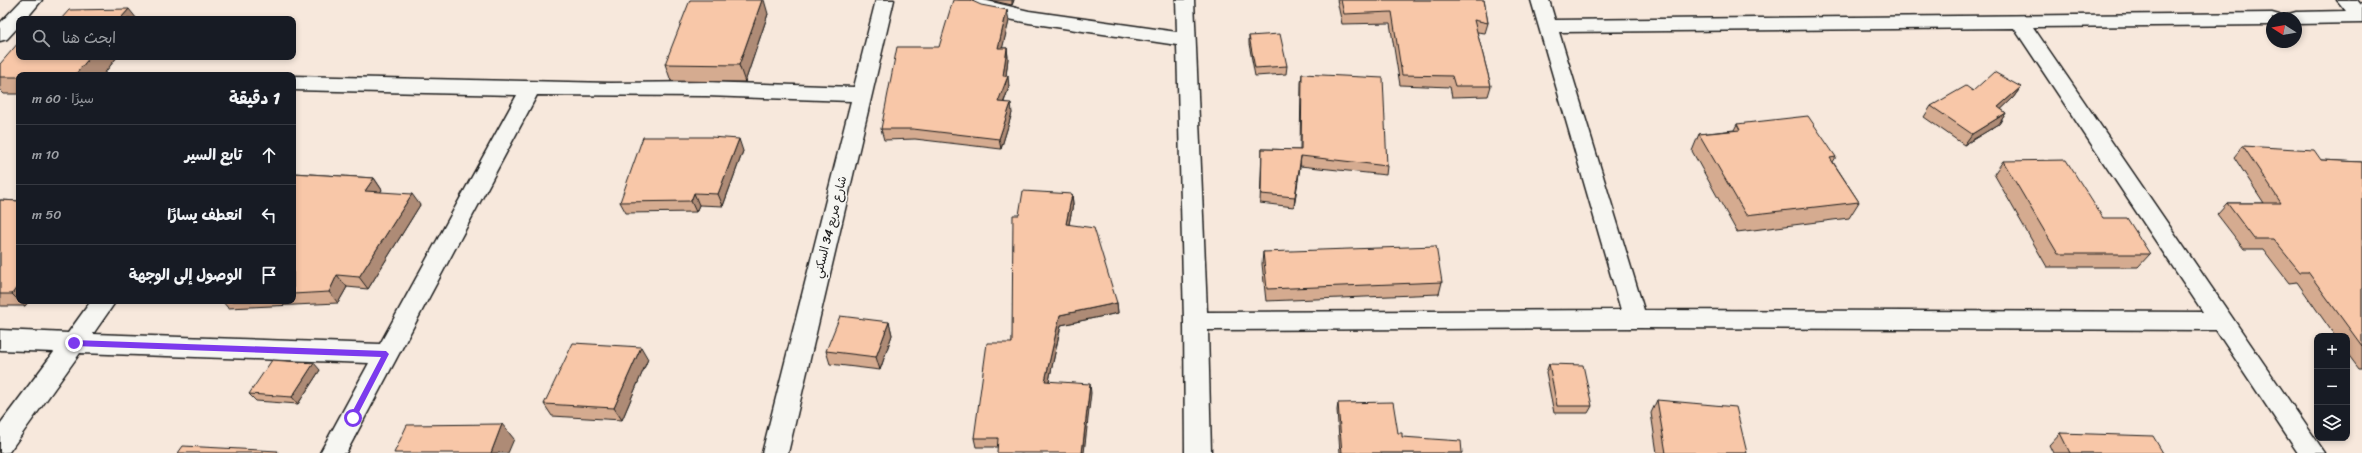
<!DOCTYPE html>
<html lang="ar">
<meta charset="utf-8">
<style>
:root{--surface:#171b24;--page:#242831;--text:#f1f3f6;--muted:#9ea1a6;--line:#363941}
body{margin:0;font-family:Sriracha,"Playpen Sans Arabic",sans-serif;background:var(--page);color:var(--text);direction:rtl}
.controls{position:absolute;right:12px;bottom:12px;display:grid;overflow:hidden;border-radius:8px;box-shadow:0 2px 6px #0003}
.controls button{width:36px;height:36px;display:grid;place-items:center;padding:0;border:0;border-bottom:1px solid var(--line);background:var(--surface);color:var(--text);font:20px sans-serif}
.compass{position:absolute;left:2266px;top:12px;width:36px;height:36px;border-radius:50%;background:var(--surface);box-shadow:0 2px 6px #0003;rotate:281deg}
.stop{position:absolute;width:12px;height:12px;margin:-9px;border:3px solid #7c3aed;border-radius:50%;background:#fff}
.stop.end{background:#7c3aed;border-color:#fff;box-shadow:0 1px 4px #0008}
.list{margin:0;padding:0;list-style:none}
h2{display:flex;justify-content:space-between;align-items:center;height:52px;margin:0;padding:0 16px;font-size:17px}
h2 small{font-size:13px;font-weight:400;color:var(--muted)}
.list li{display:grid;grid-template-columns:26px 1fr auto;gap:12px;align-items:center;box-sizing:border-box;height:60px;padding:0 16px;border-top:1px solid var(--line)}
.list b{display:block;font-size:15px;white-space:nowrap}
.list em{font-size:13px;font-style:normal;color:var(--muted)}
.icon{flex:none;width:22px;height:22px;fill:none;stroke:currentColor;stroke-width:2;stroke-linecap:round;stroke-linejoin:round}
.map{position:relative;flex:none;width:2362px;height:453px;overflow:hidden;direction:ltr}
.search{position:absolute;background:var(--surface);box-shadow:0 2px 6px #0003;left:16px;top:16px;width:280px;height:44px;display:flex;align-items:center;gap:10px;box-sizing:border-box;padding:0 14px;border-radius:8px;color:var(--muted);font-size:15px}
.panel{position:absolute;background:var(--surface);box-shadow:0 2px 6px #0003;left:16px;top:72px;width:280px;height:232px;border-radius:8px;direction:rtl}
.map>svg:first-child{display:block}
</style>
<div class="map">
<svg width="2362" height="453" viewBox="0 0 2362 453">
<rect width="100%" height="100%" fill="#f7e8dc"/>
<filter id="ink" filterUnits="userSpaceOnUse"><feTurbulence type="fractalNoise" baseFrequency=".025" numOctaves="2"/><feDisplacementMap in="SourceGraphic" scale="8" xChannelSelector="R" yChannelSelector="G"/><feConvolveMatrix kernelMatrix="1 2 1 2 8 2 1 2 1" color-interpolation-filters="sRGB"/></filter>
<g filter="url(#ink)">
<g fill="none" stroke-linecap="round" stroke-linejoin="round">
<g stroke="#1c1c1c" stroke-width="3">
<path id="minor" d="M22 0H42L26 19H19V26L7 39 0 41V23Z
M876 0H894L788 453H762L851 101 706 96 537 95 346 453H320L369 363 80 353 9 452 0 453V424L54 352 0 350V330L68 333 91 301H116L93 334 380 344 517 95 293 90V76L611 83 706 82 854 87Z
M959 0H983L1029 11 1177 32 1176 0H1194L1207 312 1621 310 1531 0H1549L1555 20 2272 13 2279 15 2281 18H2272V25L2033 27 2325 453H2298L2216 330 1635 328 1208 330 1211 453H1185L1184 321 1177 45 1029 23 983 14 961 4ZM2014 28 2203 312 1644 310 1559 32Z
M2337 0H2357L2362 6V23L2296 24V18H2287L2289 14 2296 12 2346 11Z"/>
</g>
<use href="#minor" fill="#f6f6f2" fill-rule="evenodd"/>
</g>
<path fill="#d5ab90" stroke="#1c1c1c" d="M989 0H1014L1012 5Z
M1337 0H1484L1488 23 1485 33 1477 32 1491 86 1488 96 1452 97 1450 87 1400 85 1390 23 1342 24Z
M768 14 745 82 671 81 665 64Z
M1009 21 1002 48H1007L1008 58 1006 76 1009 87 1004 102 1012 113 1001 149 915 139 884 140 881 129 939 47Z
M1249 36 1287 66 1286 74 1255 76 1249 44Z
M19 57H117L103 75H19V94H4L0 90V64Z
M1302 74 1387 166 1386 175 1300 166 1294 207 1260 203 1262 149 1300 150 1301 83Z
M2021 87 2013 98 2001 109 2006 113 1999 124 1964 145 1924 117 1931 106 1973 91Z
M1737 124 1836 157 1833 162 1859 202 1849 218 1737 232 1692 151 1699 134 1734 130Z
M2243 146 2321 160 2362 162V369H2359L2347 353V336H2335L2297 282 2289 283 2263 249H2244L2217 214 2227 203H2264L2234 157Z
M743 151 723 206 699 205 696 212 626 213 620 202Z
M2003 161 2103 218 2150 254 2138 267H2047L1994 174Z
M293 173 374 178 382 190 380 192 420 205 368 289 347 287 338 303 228 308 222 301H293Z
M1072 194 1073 204 1069 224 1117 303 1118 313 1061 325 1049 381 1091 393 997 447H976L974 438 1012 343 1019 215Z
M0 200 19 201V301H29L25 306H0Z
M1263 252 1442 282 1439 294 1266 301 1262 264Z
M889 322 892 335 880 370 830 364 826 351Z
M648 359 622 420 552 416 544 404Z
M1549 364 1592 406 1588 413H1554L1546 372Z
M320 370 298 404 256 401 249 394Z
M1657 400 1747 453H1657L1651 413Z
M1338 403 1398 433 1402 437 1462 453H1340L1337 410Z
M2060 433 2163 453H2053L2049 445Z"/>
<path fill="#ae8b76" stroke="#1c1c1c" d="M762 0H764L768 14 745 82 739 65Z
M1012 0H1014L1012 5Z
M129 9 137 19H120Z
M1007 10 1009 21 1000 58 998 48Z
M1007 48 1008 58 1005 85 1008 76 1009 87 1000 112 998 102 1003 76Z
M90 57H117L103 75H75Z
M2021 87 2013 98 1991 119 1998 107Z
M1011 103 1012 113 1001 149 999 139Z
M2006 113 1999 124 1964 145 1972 134Z
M739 139 743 151 723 206 718 194Z
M1301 156 1300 166 1294 207 1295 197Z
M374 178 382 190 373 203 365 191Z
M694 193 699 205 696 212 691 201Z
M412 194 420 205 368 289 359 277Z
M1072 194 1073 204 1067 234 1066 224Z
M337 275 347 287 338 303 329 292Z
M19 284V301L12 294Z
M19 301H29L25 306Z
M1117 303 1118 313 1061 325 1047 390 1045 381 1060 315Z
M889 322 892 335 880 370 876 357Z
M641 347 648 359 622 420 614 408Z
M314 363 320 370 298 404 292 397Z
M1090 384 1091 393 1084 453H1082Z
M502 424 514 439 508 453H491Z"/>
<path fill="#f8c7a8" stroke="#1c1c1c" d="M690 0H762L739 65 665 64Z
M953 0H970L981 5 1007 10 998 48H1007L1003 76H1008L998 102 1011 103 999 139 913 129H881L897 47H939Z
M1341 0H1484L1488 23 1474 20 1491 86H1455L1452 76 1402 75 1392 12 1344 14Z
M129 9 120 19H61L69 10Z
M1280 34 1287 66 1255 68 1249 36Z
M19 42V57H90L75 75H19V77H0V64Z
M1994 72 2021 87 1998 107 2006 113 1972 134 1931 106 1966 86 1973 91Z
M1302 74 1383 78 1387 166 1301 156 1295 197 1261 194 1262 149 1301 150Z
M1808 116 1836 157 1830 158 1859 202 1746 215 1699 134 1740 130 1737 124Z
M643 137H711L739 139 718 194 694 193 691 201 620 202Z
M2243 146 2314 150 2321 160 2362 162V346L2308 272H2300L2273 239H2254L2227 203H2281Z
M2066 160 2103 218H2127L2150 254H2058L2003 161Z
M293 173 374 178 365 191 412 194 359 277 337 275 329 292 293 294Z
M1023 191 1072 194 1066 224 1094 228 1117 303 1060 315 1045 381 1090 384 1082 453H997L998 438H974L987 343H1012L1013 215H1019Z
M0 200 19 201V284L12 294H0Z
M1436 246 1442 282 1267 289 1263 252Z
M840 316 889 322 876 357 826 351Z
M573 343 641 347 614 408 544 404Z
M272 360 314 363 292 397 249 394Z
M1549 364 1583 365 1592 406H1557Z
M1657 400 1736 407 1747 453H1666Z
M1393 402 1398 433H1402V437L1461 441 1462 453H1342L1338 403Z
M502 424 491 453H394L407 425Z
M2060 433 2153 436 2163 453H2070Z
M183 446 278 451 277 453H178Z"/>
</g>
<path fill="#7c3aed" d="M74 340 386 351 389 354 355 420 353 421 349 418 381 357 74 346 70 343Z"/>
<g text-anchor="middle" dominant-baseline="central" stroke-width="3.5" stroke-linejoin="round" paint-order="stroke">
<g font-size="12" fill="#1c1c1c" stroke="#f6f6f2">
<text transform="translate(830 227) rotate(-76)">شارع مربع 34 السكني</text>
</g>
</g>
</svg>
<div class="controls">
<button>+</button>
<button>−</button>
<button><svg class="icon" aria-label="layers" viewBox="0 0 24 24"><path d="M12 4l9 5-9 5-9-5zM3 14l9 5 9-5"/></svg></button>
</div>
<svg class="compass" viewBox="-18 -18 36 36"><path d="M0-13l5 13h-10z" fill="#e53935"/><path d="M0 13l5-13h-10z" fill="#9ea1a6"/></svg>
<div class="stop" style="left:353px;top:418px"></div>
<div class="stop end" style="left:74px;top:343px"></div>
<div class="search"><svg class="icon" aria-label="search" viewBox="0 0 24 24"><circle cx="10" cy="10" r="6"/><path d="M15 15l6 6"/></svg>ابحث هنا</div>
<section class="panel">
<h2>1 دقيقة<small>سيرًا · 60 m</small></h2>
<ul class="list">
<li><svg class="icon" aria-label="ahead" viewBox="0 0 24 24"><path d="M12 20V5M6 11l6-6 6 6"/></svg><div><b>تابع السير</b></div><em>10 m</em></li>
<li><svg class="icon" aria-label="left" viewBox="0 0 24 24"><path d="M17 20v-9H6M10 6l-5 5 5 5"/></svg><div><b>انعطف يسارًا</b></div><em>50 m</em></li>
<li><svg class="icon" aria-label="arrive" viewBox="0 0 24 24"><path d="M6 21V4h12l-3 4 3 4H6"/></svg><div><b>الوصول إلى الوجهة</b></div></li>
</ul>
</section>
</div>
